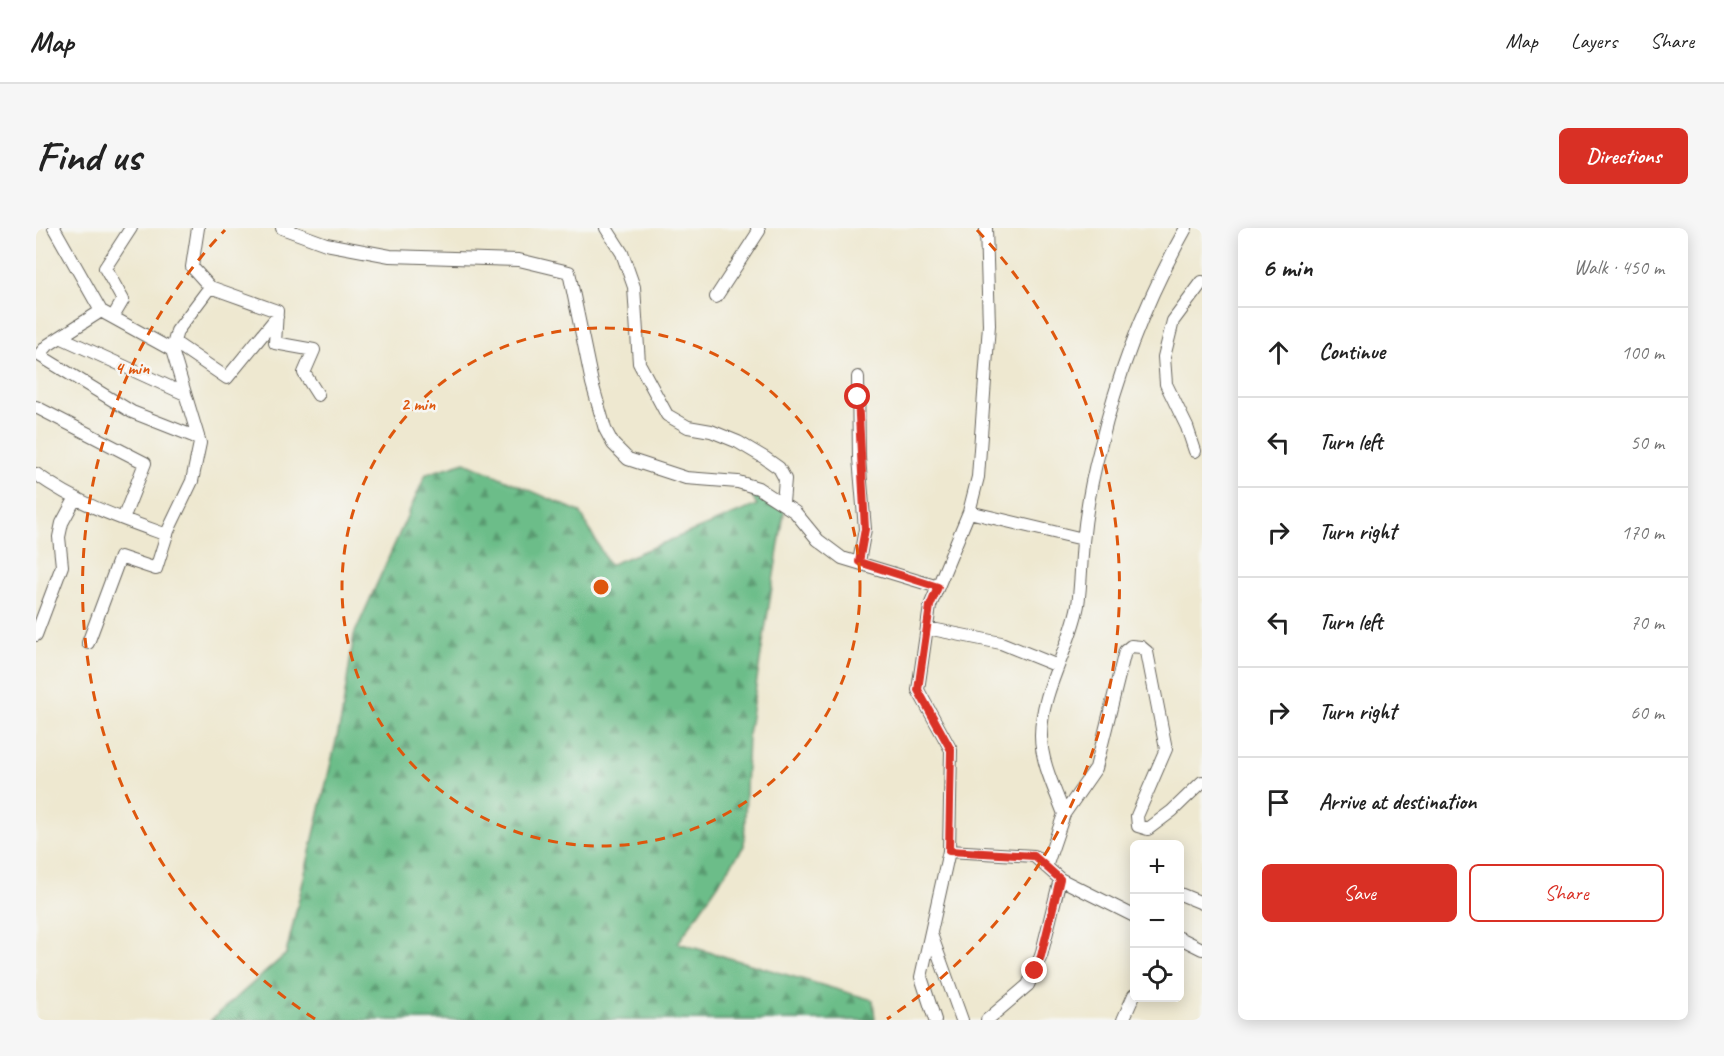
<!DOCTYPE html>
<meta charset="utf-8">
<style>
:root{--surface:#fff;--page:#f6f6f6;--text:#222;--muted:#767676;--line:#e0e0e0;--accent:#d93025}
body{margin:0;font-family:Caveat,sans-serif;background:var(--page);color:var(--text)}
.controls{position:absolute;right:18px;bottom:18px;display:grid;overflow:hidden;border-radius:9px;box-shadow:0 3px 15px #0003}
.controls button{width:54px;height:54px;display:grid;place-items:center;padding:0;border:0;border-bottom:2px solid var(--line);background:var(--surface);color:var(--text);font:30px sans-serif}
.stop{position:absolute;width:18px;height:18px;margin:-14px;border:4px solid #d93025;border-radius:50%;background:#fff}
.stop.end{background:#d93025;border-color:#fff;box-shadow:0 2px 6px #0008}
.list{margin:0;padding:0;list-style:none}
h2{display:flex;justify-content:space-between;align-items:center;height:78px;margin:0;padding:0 24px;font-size:26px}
h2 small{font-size:20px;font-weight:400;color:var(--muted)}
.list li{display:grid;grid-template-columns:39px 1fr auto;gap:18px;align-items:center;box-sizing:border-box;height:90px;padding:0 24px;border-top:2px solid var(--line)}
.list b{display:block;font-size:22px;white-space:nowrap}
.list em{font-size:20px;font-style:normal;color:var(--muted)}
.actions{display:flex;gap:12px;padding:18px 24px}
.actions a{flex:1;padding:14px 0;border:2px solid var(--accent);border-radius:9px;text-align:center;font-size:21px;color:var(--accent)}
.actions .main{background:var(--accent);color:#fff}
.icon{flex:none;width:33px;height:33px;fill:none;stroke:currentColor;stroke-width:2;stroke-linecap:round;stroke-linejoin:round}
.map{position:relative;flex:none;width:1166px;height:792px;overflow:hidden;border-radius:9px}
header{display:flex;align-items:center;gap:36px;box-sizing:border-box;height:84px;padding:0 30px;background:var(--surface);border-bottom:2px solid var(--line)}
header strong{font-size:28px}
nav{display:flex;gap:33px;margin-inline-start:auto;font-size:21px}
.intro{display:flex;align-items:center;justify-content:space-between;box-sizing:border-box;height:144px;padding:0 36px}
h1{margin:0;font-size:42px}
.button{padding:15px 27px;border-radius:9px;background:var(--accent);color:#fff;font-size:21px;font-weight:700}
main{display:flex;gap:36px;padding:0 36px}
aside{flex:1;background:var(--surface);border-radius:9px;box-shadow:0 3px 15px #0003}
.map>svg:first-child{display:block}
</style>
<header>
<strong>Map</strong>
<nav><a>Map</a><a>Layers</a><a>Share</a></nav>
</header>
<div class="intro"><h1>Find us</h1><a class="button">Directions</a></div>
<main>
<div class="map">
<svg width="1166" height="792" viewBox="0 0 1166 792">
<defs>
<pattern id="forest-firs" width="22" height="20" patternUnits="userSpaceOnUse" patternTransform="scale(1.5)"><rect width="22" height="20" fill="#6cbd89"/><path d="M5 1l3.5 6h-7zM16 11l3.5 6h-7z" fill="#58996f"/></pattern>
</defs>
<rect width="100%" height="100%" fill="#f6f6f2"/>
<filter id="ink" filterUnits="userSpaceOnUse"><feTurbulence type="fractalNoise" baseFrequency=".0167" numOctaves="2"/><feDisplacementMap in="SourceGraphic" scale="12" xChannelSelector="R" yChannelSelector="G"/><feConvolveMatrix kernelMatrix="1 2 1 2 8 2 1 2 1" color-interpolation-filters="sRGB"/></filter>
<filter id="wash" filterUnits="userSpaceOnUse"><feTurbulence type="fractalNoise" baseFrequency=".008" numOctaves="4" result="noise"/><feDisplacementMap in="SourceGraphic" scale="24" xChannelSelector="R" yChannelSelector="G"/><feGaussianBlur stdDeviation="1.35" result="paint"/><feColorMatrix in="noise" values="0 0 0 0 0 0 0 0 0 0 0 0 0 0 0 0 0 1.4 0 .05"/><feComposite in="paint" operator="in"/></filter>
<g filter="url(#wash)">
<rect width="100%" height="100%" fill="#eee8d0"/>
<path fill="url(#forest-firs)" stroke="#446c52" stroke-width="1.5" d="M429 234 544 284 573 337 721 277 713 263 749 279 712 507 708 618 642 715 837 772 839 792H175L250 726 305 492 318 407 390 246Z"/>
</g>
<g filter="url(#ink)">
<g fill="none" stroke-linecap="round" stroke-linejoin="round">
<g stroke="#66635b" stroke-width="14">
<path id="minor" d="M18 0 65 83 136 122 164 215 156 253 132 303 120 341 84 329 52 415
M246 0 290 16 354 28 483 32 533 44 556 155 569 201 577 216 592 231 650 250 702 254 722 260 759 284 782 312 806 330 902 359
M570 0 586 25 598 59 603 135 631 187 652 199 675 203 702 214 729 230 743 240 749 251 747 275
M174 59 241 83 239 115 278 122 268 145 282 167
M680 69 723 3 721 0
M65 83 12 117 3 127 96 184 162 210
M77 89 87 72 69 40 95 0
M24 109 149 166
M138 114 191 150 241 89
M136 121 141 103 174 59 156 39 162 0
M822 149 823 230 829 301 823 334
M0 179 109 235 87 291
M1159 223 1151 199 1130 156 1128 129 1137 93 1166 54
M0 246C44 277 81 289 131 307
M933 284 1047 311
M891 400 965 415 1022 438
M0 407 26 338 23 309 26 295 39 271
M1028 586 1060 540 1089 423 1095 418 1105 419 1111 424 1130 521 1101 588 1102 598 1112 601 1136 583 1166 554
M913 623 998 628 1024 651 1098 688
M1010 639 1028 586C1019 562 1005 534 1005 508 1005 462 1034 421 1042 377 1045 356 1045 335 1047 314 1050 283 1056 250 1064 220 1082 144 1112 68 1150 0
M1144 666 1166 675
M895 706 926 792
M1144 710 1166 721
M899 792 885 749 913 623 915 522 882 462 894 378 933 284 942 249 953 97 950 0
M951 792 992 757 1005 728 1024 651
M1087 792 1098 767"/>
</g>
<use href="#minor" stroke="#fff" stroke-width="12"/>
</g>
</g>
<g fill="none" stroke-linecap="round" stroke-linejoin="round" filter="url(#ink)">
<path stroke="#d93025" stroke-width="8" d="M822 169 829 301 823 334 902 359 894 378 882 462 915 522 913 623 998 628 1024 651 1005 728 999 743"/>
</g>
<g fill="none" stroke="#de560d" stroke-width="3" stroke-dasharray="10 8">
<circle cx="565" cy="359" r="259"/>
<path d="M279 791A518 518 0 0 1 189 2M941 2A518 518 0 0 1 851 791"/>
</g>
<circle cx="565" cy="359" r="9" fill="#de560d" stroke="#f6f6f2" stroke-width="3"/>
<g font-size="18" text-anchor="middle" font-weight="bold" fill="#de560d" stroke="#f6f6f2" stroke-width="5" stroke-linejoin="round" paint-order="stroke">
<text x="96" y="146">4 min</text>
<text x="382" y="182">2 min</text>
</g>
</svg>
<div class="controls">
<button>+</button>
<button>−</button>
<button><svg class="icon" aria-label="locate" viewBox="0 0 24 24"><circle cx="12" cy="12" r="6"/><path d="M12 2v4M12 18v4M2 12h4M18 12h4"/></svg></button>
</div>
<div class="stop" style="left:822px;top:169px"></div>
<div class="stop end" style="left:999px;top:743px"></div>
</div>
<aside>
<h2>6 min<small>Walk · 450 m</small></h2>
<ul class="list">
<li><svg class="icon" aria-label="ahead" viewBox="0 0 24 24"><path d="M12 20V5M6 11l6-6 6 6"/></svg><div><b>Continue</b></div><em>100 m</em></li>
<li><svg class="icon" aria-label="left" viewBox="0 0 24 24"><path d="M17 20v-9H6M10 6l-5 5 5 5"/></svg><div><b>Turn left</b></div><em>50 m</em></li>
<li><svg class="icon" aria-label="right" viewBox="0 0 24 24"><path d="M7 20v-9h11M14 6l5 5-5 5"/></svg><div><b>Turn right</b></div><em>170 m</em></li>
<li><svg class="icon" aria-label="left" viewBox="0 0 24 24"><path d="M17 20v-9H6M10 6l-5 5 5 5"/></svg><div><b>Turn left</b></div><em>70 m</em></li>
<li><svg class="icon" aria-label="right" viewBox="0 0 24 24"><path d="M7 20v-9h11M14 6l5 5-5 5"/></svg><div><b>Turn right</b></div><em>60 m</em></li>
<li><svg class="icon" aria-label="arrive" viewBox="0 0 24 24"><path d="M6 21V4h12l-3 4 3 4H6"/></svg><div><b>Arrive at destination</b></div></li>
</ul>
<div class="actions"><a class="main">Save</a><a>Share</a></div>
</aside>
</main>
